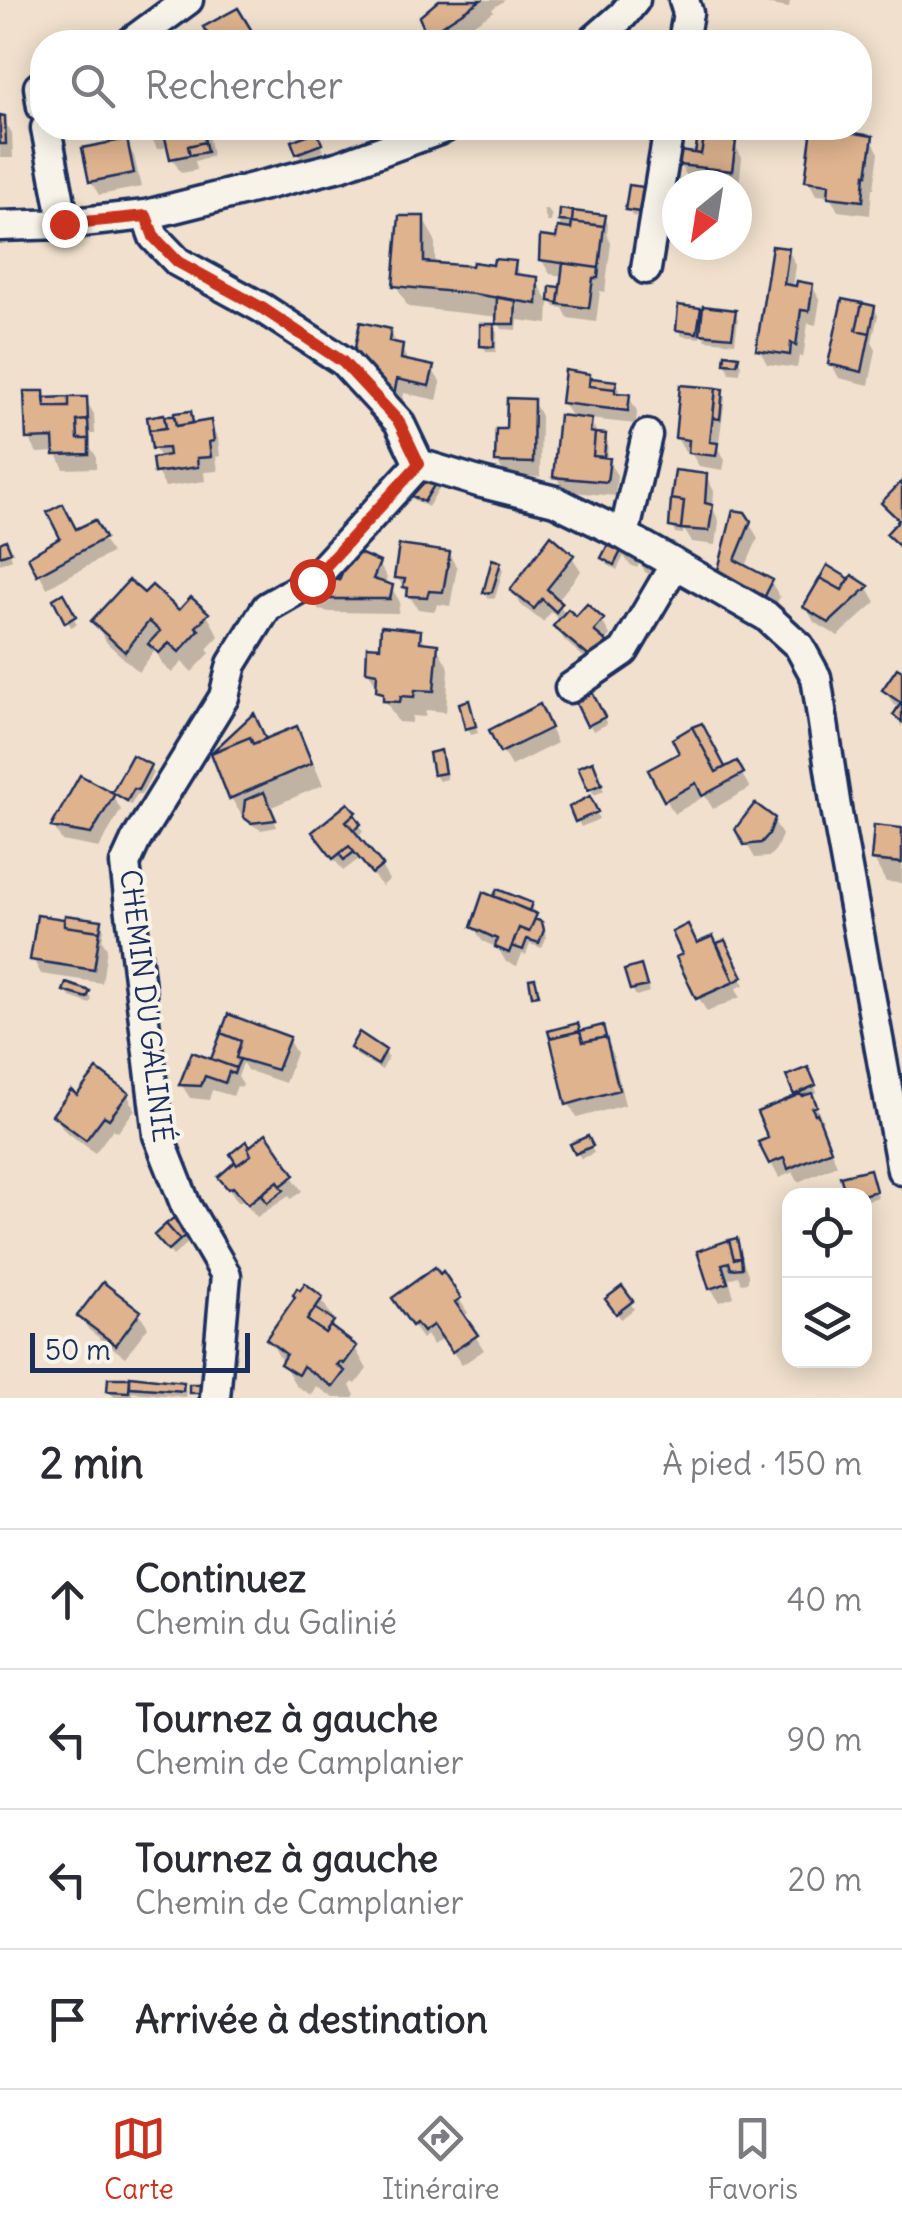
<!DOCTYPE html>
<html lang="fr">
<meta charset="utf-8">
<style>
:root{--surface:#fff;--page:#f2f2f3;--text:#2b2b33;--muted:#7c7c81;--line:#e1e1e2;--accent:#c8321e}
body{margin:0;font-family:Delius,sans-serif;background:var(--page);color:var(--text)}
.controls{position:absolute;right:30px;bottom:30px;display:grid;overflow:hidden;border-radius:20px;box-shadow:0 5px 25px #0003}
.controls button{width:90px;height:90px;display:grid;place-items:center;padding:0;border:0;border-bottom:2px solid var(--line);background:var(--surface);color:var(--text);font:50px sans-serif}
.compass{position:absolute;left:662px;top:170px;width:90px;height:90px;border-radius:50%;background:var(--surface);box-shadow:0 5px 25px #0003;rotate:210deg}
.scale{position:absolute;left:30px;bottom:25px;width:220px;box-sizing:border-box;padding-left:10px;border:5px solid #1b2f5e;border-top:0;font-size:28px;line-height:35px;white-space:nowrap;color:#1b2f5e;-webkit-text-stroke:8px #f7f3e8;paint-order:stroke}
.stop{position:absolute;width:30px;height:30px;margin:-22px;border:8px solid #c8321e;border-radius:50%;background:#fff}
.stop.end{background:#c8321e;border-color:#fff;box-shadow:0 2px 10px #0008}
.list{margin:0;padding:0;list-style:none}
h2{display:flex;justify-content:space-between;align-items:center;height:130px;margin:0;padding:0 40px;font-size:42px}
h2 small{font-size:32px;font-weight:400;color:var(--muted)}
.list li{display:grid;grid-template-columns:65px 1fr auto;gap:30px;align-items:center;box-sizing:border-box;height:140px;padding:0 40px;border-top:2px solid var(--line)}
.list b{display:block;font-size:38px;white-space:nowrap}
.list p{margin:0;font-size:32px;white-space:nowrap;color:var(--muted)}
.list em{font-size:32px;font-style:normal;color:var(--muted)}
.icon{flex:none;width:55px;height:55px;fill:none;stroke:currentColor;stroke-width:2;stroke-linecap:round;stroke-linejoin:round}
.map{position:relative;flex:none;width:902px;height:1398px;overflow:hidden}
.search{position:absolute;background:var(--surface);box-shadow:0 5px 25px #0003;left:30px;right:30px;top:30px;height:110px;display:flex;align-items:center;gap:25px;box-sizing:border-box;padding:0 35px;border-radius:40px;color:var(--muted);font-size:38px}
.sheet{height:690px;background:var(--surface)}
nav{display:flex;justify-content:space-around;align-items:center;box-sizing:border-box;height:140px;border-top:2px solid var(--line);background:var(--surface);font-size:28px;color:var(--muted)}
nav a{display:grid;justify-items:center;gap:5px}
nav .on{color:var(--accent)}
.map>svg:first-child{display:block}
</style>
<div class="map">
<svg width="902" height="1398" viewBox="0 0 902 1398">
<rect width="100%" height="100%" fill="#f0e0cd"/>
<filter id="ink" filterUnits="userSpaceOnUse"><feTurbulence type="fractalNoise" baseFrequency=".01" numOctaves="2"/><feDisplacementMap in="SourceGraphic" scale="20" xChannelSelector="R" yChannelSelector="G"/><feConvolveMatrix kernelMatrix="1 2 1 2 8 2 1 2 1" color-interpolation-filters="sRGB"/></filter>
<g filter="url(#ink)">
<path fill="#0003" d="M442 0H505L492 9 494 11 446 42H434L422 18Z
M740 0H790L789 8Z
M0 115 12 133 13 158H0Z
M147 128H203L209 138 212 156 195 161 197 170 181 173 172 158 170 147 157 149Z
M814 128 871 138 879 153 874 188H872L870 215 838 211 830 196 816 195 808 180Z
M320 141 323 151 302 159 298 153Z
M125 142 134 156 141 187 99 195 91 181Z
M734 143 742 158 739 185H692L693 180 689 179 680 165 700 157 698 153Z
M643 187 647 194 643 218 632 216 628 209Z
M543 209 548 210 552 216 551 222H547Z
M562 212 605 217 608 224 607 235 611 243 605 292 600 291 596 322 568 318 563 308 555 307 551 301 553 289 562 290 564 276 550 274 541 259 558 241Z
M423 219 435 240V266L495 268 514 264 522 278 536 280 549 302 548 324 518 320 517 330 502 329 499 323V317L408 307 396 285Z
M788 250 796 265 793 288 812 286 820 300 816 325 808 323 803 358 799 356 797 368 767 364 759 349Z
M874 308 878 315 872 342 876 350 869 385 839 378 831 363Z
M699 310 704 319 734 312 738 319 735 343 706 340 701 331 700 338 682 336 678 329Z
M493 326 497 333 496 352H487L483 346Z
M390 331 398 346H401L409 364 432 369 441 383 437 400 404 393 402 407 365 373Z
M728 357 737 358 741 364 740 374 730 373 727 366Z
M589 376 591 380 615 383 619 390 618 396 629 397 637 411 636 424 589 419 599 436H605L608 443 607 460 617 475 615 496 564 491 556 476 573 419 563 403Z
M682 387 722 391 725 398 718 449 725 460 723 470 699 466 691 453 685 452 677 438Z
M43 393 47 400 85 399 94 414 95 434H91V448L96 456V468L64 469 56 452 37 453 29 438Z
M533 401 541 416 540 477 506 476 497 461 508 432Z
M189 413 194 426 210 423 218 438 220 456 216 457 218 471 204 472 205 481 165 487 157 472 161 459 154 448 173 418 178 427 177 415Z
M706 476 714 491 713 509 719 521 716 545 692 542 683 528V534L675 533 672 526Z
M437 479 441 485 428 507 411 498 408 492Z
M902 485V553L889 534 899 523 884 503Z
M749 523 758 538 745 568 771 582 780 597 772 611 719 574Z
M94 524 111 553 47 588 31 558Z
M551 539 572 557 581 571 556 602 566 615 576 620 602 621 610 635 604 642 613 658 601 672 565 641 556 627 561 621 551 612 543 622 521 605 513 590Z
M613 540 638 552 644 562 646 559 652 564 656 571 653 576 645 572 640 562 637 568 629 564 624 556 617 570 608 565 604 558Z
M0 546 9 550 12 559 0 564Z
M449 554 457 568 450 606 437 604 435 611 418 609 397 577Z
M494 562 499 564 503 570 495 598 489 599 486 593Z
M379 564 387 578 384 585 391 587 400 602 398 613 330 612 319 610 310 596 340 584Z
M852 579 868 588 876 602 838 636 814 622 806 607Z
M62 596 77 624 71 627 56 600Z
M144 597 179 613 207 615 219 636 207 649 210 653 192 672 182 662 172 673 164 666 155 650 139 672 107 643 94 621Z
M420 632 427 646H436L449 668 446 712 426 710 425 717 412 716V723L398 722 368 671 382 650Z
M902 675V727L896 716 900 709 893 704 885 690Z
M588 689 607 724 593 731 575 696Z
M468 703 478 733 471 735 468 728Z
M547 722 557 743 511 766 502 751Z
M701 726 725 770 736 764 750 788 713 809 705 796 674 814 651 771 682 754Z
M296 729 308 751 323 785 269 808 277 827 261 830 249 823 246 818 244 819 231 798 265 741Z
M440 753 444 759 447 779 439 781 435 775Z
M149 767 153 773 141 795 137 794 131 805 119 798 115 792Z
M581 769 595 770 604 791 594 795Z
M113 796 121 810 99 848 62 841 54 827Z
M590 799 599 819 581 827 578 821Z
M354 814 363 832 356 837 381 866 389 880 382 886 359 859 343 871 315 833Z
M773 820 782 835 776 849 769 857 755 858 738 829Z
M902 830V883L886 882 874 860Z
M498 892 530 905 534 912 532 915 545 931 546 938 542 948 530 944 526 955 522 954 517 966 506 962 498 948 482 941 474 927 495 900Z
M62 921 66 927 100 922 104 929 102 940 107 948 102 983 41 974 33 959Z
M724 943 744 985 736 988 740 997 707 1012 699 998 697 946H717Z
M644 974 649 992 636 996 632 989Z
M66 991 88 993 92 999 90 1004 70 997Z
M602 1028 613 1054 625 1105 577 1118 569 1104 581 1034Z
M288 1039 296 1053 285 1083 247 1070 243 1063 238 1077 243 1085 242 1087 237 1086 233 1096 212 1090 209 1100 190 1098 181 1084 213 1062Z
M352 1048 385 1051 388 1058 382 1070 356 1055Z
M810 1076 817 1092 811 1095 823 1121 819 1122 837 1165 798 1182 793 1172 779 1178 771 1163V1140L798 1097 789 1077Z
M127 1094 135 1109 118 1132 113 1129 95 1153 64 1130 55 1115 78 1099Z
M265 1137 302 1191 291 1199 289 1196 257 1217 243 1200 238 1202 221 1177Z
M587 1139 594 1153 581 1159 574 1145Z
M843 1178H872L878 1197 869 1200 864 1196H849Z
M185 1235 189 1242 173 1256 161 1242Z
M735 1241 748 1274V1282L741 1283 738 1276 729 1279 734 1297 719 1302 711 1288 700 1253Z
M622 1290 634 1309 621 1319 612 1306Z
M321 1299 334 1320 332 1323 335 1329 333 1332 355 1348 367 1369 356 1384 353 1382 350 1386 355 1395 353 1398H334L316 1386 311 1395 296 1386 269 1339Z
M459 1299 468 1313 463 1317 484 1350 462 1365 443 1338 433 1345 426 1335 422 1339 403 1312Z
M139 1313 148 1327 125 1357 89 1330 80 1316Z
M110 1380 182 1385 186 1391 185 1397 132 1392V1397H114L110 1390Z"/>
<path fill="#deb38e" stroke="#1b2f5e" stroke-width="2.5" d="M439 0H481L427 35 419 17Z
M238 8 255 36 254 42H205L211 39 203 27Z
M0 115 5 116 6 144H0Z
M144 128H203L205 142 188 146 190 155 170 159 164 133 146 136Z
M812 128H834V130L873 136 867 175 865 174 863 201 828 197 829 184 805 181Z
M317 131 322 144 296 154 291 141Z
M698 137 704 138 701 154 695 153Z
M704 138 736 141 732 171 678 165 680 151 701 154Z
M127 139 134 173 89 182 82 148Z
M205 142 207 152 190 155 188 146Z
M690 180 731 185H689Z
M629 185 644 187 640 212 625 210Z
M560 209 573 211 572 222 559 221Z
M573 211 606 215 604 226 572 222Z
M399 216H424V262L472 266 473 262 493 265 494 259 516 261 514 274 538 277 537 304 474 294 393 286Z
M572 222 604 226 599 268 539 260 540 236 556 238 558 227 571 229Z
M772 246 789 248 784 284 796 286 797 281 813 284 809 311 801 310 796 346 791 343 790 355 756 350Z
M563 263 599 268 598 278H593L589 308 558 304Z
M550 286 560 287 558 303 549 301Z
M497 297 516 300 515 324H496Z
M842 299 862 303 856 330 870 333 862 372 828 364Z
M862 303 875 306 870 333 856 330Z
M678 305 701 308 697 333 676 330Z
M703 306 736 310 732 337 700 334Z
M360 322 391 329 389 341 403 344 401 359 434 366 429 386 397 379 394 396 353 358Z
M480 324H494V347L480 346Z
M725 354 739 356 737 364 724 363Z
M565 370 590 374 589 386 615 389V393L630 394 628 411 561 403Z
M591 378 617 381 615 389 589 386Z
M680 385 716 388 710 442 718 443 716 456 688 453 689 440 675 438Z
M716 388 723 389 720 419 713 418Z
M24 391H44L45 407H69V397H87L88 420 77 421 78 439H89V454L54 455 53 438 26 439Z
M69 397V407H45L44 398Z
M507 398 534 399 533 463 495 462 496 429H506Z
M191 411 193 423 176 426 174 413Z
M164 414 166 428 149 430 147 417Z
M559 415 592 419 590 432 595 433 593 456 610 458 607 482 553 477Z
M164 416H174L176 426 211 420 214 441 209 442 211 457 197 458 198 467 154 473 152 458 169 455 168 448 152 449 149 430 166 428Z
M88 420 89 439H78L77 421Z
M595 433 606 434 604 457 593 456Z
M675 470 707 474 705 503 713 505 709 531 681 529 684 501 671 499Z
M424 472 439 477 424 502 405 492Z
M902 481V546L900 547 886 534 899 520 881 503Z
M671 499 684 501 681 529 669 527Z
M63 504 76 529 95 520 105 538 37 575 28 557 60 538 47 512Z
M733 510 745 512 751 521 735 560 773 580 764 598 717 574Z
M551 535 574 555 547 589 562 603 556 612 542 599 534 609 510 590Z
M612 537 625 543 614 565 601 558Z
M6 540 11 552 0 556V543Z
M399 545 450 552 443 592 429 591 427 597 407 596 408 588 403 587 405 579 394 578Z
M352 550 380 562 373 579 393 585 390 599H320L307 595 326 572 339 580Z
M492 559 501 562 492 592 483 593Z
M827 565 850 579 842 590 820 578Z
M852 575 869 586 829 623 803 607 820 578 842 590Z
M129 580 144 593 152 585 179 610 191 597 209 613 196 627 199 630 179 652 169 643 159 653 148 644 160 631 149 621 125 652 91 621Z
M63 593 76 616 65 623 53 599Z
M587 604 604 619 594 631 607 642 592 659 553 626 568 609 576 616Z
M381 626 421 630 420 642 438 644 434 691 415 690 414 697 401 696 400 702 383 701V693L376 691 377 673 366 671 367 646 380 647Z
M897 668 902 671V722L893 715 901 703 882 690Z
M589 686 605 717 587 726 572 695Z
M469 700 476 726 465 729 459 703Z
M540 704 551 728 500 753 489 730Z
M254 713 266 739 253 744 250 737 211 753Z
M702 723 725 767 716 772 692 727Z
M297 726 312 763 229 799 211 753 250 737 253 744Z
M692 727 716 772 737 761 744 773 702 796 696 783 664 801 648 770 679 753 672 739Z
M441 750 445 773 433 775 429 753Z
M132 755 151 765 138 790 134 789 127 801 112 792Z
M593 761 602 784 588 790 578 767Z
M80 775 115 794 91 834 51 827Z
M264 792 276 820 251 823 243 817 245 800Z
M590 796 598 812 575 822 569 807Z
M348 803 356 812 346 821 383 865 372 874 349 846 333 859 312 832Z
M755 803 775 818 769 834 761 843 744 845 735 829Z
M354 814 361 824 354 830 346 821Z
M874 825 902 828V863L871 860Z
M349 846 354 852 344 860 339 854Z
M497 889 532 903 529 911 494 896Z
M483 892 537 914 529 932 519 928 509 953 495 947 497 939 471 927Z
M37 915 64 919V926L100 931 94 970 30 960Z
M65 915 102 920 100 931 64 926Z
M535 919 542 922 544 930 539 943 527 939 523 950 512 946 519 928 529 932Z
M688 924 697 943 713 936 734 982 696 999 676 957 682 954 672 932Z
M725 940 743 977 734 982 717 943Z
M641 965 647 986 630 990 624 970Z
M535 978 539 995 532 996 529 979Z
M66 983 90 991 87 998 63 991Z
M228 1014 290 1037 277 1070 236 1058 241 1041 221 1033Z
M578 1023 580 1031 550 1038 548 1031Z
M603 1025 606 1037 583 1042 580 1031Z
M580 1031 583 1042 606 1037 619 1090 566 1105 550 1038Z
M359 1032 386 1050 378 1065 350 1048Z
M221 1033 241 1041 236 1058 240 1059 236 1068 211 1059Z
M192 1052 236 1068 234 1074 229 1072 225 1083 205 1076 201 1086 179 1085Z
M808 1067 816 1085 794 1095 786 1076Z
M97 1069 129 1093 109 1119 104 1116 86 1140 52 1115 71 1090 77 1095Z
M812 1093 817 1106 812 1108 815 1114 817 1113 831 1150 788 1169 784 1158 769 1164 758 1142 768 1138 757 1112 800 1094 802 1096Z
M266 1133 295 1175 281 1186 278 1181 248 1204 233 1187 228 1189 218 1177 235 1162 237 1165 251 1155 248 1148Z
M588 1136 593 1146 575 1154 570 1144Z
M246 1141 250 1146 248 1148 251 1155 237 1165 230 1154Z
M870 1169 876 1191 863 1195 861 1191 846 1195 840 1176Z
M278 1181 284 1190 267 1203 262 1194Z
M175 1217 187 1234 180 1240 166 1224Z
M166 1224 180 1240 168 1251 154 1235Z
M737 1238 741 1257 734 1259 729 1240Z
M729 1240 734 1259 741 1257 742 1268 731 1269 729 1262 722 1264 728 1283 709 1289 697 1251Z
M435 1267 440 1274 443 1271 461 1298 455 1302 478 1335 452 1352 433 1325 423 1332 416 1323 412 1326 392 1298Z
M103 1282 141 1311 116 1345 77 1316Z
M305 1283 323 1297 307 1320 325 1333 330 1326 357 1346 344 1364 340 1362 337 1365 345 1371 333 1387 303 1366 298 1375 280 1364 286 1354 266 1339 295 1297 293 1295 297 1288 300 1290Z
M622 1286 633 1301 616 1314 605 1299Z
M315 1308 334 1321 325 1333 307 1320Z
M130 1376 184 1382 183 1391 130 1387Z
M108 1378H130L129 1392 107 1391Z
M189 1384H203L202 1393H189Z"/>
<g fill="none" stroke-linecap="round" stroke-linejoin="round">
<g stroke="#1b2f5e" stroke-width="35">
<path id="minor" d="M131 42 188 0
M592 42 623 15 635 0
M683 42 688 13 684 0
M42 85 39 87 42 107
M46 128 64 224
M146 215 154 237 178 262 262 308 343 361 399 422 419 464 482 483 555 501 624 535 766 616 799 646 816 677 836 808 902 1170
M0 226 64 224 146 215 340 166 444 128
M646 269 669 128
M624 535 647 435
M570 688 624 651 675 564
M215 1398 226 1275 186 1206 158 1135 125 864 136 840 224 697 232 664 267 607 312 581 419 464"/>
</g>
<use href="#minor" stroke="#f7f3e8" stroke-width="28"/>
</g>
</g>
<g fill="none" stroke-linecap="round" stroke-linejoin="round" filter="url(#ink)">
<path stroke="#c8321e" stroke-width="12" d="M64 224 146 216 154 237 178 262 262 308 343 362 399 422 419 464 312 581"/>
</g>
<g text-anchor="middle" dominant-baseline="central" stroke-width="8" stroke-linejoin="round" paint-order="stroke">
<g font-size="28" fill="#1b2f5e" stroke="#f7f3e8">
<text transform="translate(147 1006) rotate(83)">CHEMIN DU GALINIÉ</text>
</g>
</g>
</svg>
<div class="controls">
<button><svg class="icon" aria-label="locate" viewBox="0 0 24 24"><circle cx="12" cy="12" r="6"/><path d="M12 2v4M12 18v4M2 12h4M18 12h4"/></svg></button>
<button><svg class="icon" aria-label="layers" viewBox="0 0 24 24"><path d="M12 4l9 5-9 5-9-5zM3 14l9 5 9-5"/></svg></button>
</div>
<svg class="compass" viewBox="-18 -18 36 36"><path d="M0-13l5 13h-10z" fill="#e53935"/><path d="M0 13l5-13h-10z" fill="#7c7c81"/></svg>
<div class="scale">50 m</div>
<div class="stop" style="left:312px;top:581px"></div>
<div class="stop end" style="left:64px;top:224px"></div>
<div class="search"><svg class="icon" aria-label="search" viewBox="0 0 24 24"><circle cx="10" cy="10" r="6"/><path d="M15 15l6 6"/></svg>Rechercher</div>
</div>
<section class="sheet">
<h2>2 min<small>À pied · 150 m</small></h2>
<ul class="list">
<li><svg class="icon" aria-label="ahead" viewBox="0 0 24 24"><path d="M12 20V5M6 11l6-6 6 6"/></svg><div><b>Continuez</b><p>Chemin du Galinié</p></div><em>40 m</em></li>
<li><svg class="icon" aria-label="left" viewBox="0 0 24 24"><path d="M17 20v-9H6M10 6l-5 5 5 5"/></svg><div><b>Tournez à gauche</b><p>Chemin de Camplanier</p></div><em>90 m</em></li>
<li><svg class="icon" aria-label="left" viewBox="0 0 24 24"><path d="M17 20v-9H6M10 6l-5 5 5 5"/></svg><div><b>Tournez à gauche</b><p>Chemin de Camplanier</p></div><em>20 m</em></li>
<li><svg class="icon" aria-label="arrive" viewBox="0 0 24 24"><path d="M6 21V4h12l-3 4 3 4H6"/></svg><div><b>Arrivée à destination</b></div></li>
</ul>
</section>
<nav>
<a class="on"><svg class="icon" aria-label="map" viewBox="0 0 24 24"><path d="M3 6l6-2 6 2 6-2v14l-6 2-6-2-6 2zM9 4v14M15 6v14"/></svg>Carte</a>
<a><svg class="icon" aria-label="directions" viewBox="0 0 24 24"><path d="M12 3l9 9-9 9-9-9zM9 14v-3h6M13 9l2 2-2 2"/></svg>Itinéraire</a>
<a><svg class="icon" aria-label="saved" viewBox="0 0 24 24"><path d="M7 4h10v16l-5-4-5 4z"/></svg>Favoris</a>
</nav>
